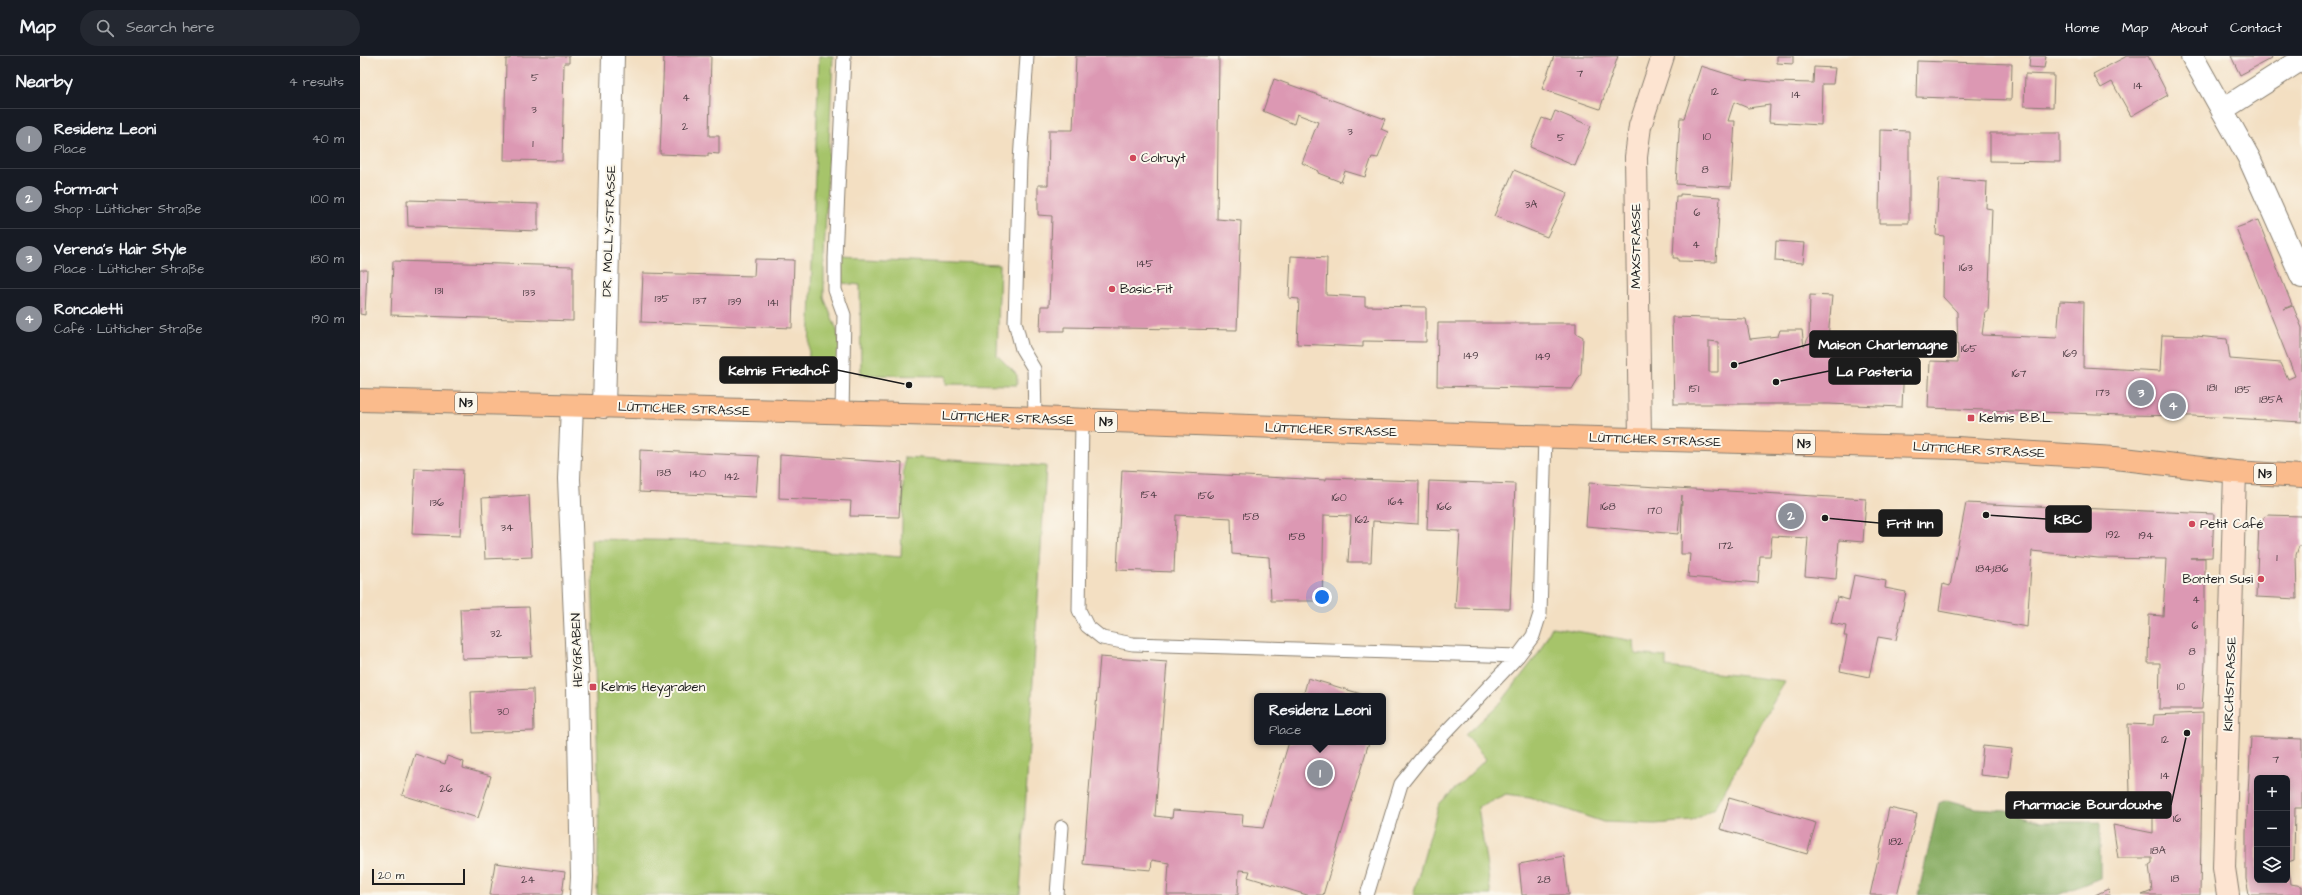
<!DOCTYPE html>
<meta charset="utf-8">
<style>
:root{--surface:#171b24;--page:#242831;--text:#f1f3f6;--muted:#9ea1a6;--line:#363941;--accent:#8c9099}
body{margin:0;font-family:"Architects Daughter",sans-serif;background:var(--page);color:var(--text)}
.controls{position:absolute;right:12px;bottom:12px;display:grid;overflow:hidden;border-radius:6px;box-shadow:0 2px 10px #0003}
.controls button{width:36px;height:36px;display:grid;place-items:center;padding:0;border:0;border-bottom:1px solid var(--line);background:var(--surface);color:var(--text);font:20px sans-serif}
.scale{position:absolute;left:12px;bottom:10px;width:93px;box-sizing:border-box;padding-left:4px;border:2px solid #1c1c1c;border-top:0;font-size:11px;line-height:14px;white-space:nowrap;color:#1c1c1c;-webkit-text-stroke:3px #fbf7ec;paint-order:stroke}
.you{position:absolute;left:962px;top:541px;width:14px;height:14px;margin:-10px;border:3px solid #fff;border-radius:50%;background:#1a73e8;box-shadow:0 0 0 6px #1a73e833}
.badge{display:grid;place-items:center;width:26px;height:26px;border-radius:50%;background:var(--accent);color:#fff;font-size:13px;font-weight:700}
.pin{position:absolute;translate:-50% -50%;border:2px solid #fff;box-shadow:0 1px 4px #0006}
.popup{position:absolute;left:894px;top:637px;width:132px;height:52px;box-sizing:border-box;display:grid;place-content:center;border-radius:6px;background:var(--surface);filter:drop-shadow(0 1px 3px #0005);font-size:13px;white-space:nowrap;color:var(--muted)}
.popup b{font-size:15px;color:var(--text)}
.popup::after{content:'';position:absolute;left:50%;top:100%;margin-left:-8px;border:8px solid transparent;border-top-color:var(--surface)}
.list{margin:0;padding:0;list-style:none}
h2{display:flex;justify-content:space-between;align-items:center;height:52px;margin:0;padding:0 16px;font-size:17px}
h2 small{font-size:13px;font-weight:400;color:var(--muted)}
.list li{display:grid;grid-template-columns:26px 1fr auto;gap:12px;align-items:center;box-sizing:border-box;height:60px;padding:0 16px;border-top:1px solid var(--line)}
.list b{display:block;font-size:15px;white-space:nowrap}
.list p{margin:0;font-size:13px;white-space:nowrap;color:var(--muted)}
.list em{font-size:13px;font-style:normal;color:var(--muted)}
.icon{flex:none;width:22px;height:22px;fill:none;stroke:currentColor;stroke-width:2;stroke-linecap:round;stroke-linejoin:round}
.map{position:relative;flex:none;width:1942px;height:839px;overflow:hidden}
header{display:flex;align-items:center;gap:24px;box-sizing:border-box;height:56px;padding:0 20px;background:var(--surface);border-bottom:1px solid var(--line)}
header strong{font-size:19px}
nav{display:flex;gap:22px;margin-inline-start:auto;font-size:14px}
.search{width:280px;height:36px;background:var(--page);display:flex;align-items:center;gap:10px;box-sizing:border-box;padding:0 14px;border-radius:22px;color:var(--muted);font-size:15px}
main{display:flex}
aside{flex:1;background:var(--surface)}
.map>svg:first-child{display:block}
</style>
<header>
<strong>Map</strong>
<div class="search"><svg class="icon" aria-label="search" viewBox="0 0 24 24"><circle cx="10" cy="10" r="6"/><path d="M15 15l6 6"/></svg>Search here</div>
<nav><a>Home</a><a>Map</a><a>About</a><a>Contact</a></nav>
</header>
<main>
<aside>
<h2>Nearby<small>4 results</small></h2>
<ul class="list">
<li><span class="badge">1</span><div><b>Residenz Leoni</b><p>Place</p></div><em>40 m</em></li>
<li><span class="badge">2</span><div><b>form-art</b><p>Shop · Lütticher Straße</p></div><em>100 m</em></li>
<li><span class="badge">3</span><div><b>Verena's Hair Style</b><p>Place · Lütticher Straße</p></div><em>180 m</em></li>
<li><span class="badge">4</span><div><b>Roncaletti</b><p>Café · Lütticher Straße</p></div><em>190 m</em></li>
</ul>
</aside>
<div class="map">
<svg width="1942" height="839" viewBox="0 0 1942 839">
<rect width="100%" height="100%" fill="#fbf7ec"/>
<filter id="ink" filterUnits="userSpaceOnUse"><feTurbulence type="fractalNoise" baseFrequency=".025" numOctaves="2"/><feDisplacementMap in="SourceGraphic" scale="8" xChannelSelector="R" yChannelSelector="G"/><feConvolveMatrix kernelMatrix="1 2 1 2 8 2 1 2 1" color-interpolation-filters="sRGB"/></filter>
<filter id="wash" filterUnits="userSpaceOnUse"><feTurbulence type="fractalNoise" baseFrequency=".012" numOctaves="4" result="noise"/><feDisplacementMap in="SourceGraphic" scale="16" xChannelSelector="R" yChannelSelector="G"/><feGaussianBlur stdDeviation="0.9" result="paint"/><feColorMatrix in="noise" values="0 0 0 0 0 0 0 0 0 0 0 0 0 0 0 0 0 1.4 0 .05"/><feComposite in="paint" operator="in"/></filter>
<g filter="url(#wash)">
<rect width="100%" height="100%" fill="#f3dfc2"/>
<path fill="#a6c46b" stroke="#617044" d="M459 0H473L464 201V242L477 274 480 295 479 326 448 325Z
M480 202 640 209 637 299 657 319V329L586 328V320L501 319 500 229 482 227Z
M544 401 686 410 660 839H237L239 745 231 483 342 485 541 501Z
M1192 571 1274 585 1275 598 1306 601V611L1425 625 1355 752 1332 765 1295 768 1243 766 1170 741 1146 738 1118 751 1131 839H1053L1079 748 1126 703 1106 679 1142 645 1178 598Z"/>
<path fill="#84aa5f" stroke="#50633e" d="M1587 744 1616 752 1646 754 1681 766H1740V822L1698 839H1558L1579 747Z"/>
<g id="blocks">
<path fill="#dc98b3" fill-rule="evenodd" d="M150 0H209V7H204L202 105 144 104 146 3H150Z
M304 0H351L349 80H359V98L348 97V100L300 98Z
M716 0H859L857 163 881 165 877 274 704 271V275H680L681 250H689L692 160 678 159V129H688L689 74H713Z
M1194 0H1258L1240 53 1182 33Z
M1417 0H1433V8L1417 7Z
M1670 0H1686L1684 12 1669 11Z
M1767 0H1788L1808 39 1771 60 1752 26 1741 32 1733 18Z
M1871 0H1911L1912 2 1880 19Z
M1557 5 1652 8 1651 44 1556 41Z
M1341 10 1383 23 1411 26 1453 27 1454 11 1475 12 1473 28H1462L1461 69 1409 66 1410 49 1388 52 1374 46 1368 65H1375L1371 131 1316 128 1320 62H1324Z
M1665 18 1694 19 1693 51 1664 50Z
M914 23 1025 63 1021 73 1028 76 1018 102 1012 101 1005 121 985 115 981 126 958 117 959 115 942 107 958 66 937 58 934 68 903 55Z
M1195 55 1231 70 1215 110 1170 91 1182 62 1191 65Z
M1520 74 1549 75V167H1519Z
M1630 77H1700V106L1630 105Z
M1154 114 1208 137 1187 181 1134 160Z
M1579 122 1627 126 1626 152 1632 153 1628 256H1625L1622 279 1697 282 1700 245 1724 246 1723 311 1800 315 1802 279 1836 280 1867 283 1870 303 1921 307 1928 323 1935 320 1876 172 1898 164 1932 249 1924 253 1933 250 1942 272V366L1833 360 1764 359 1568 352 1570 305 1598 306 1597 256 1583 241 1584 180 1576 179Z
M1320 138 1360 141 1356 206 1318 205V202H1313L1316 140H1320Z
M47 144 178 148V175L48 170Z
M1416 185 1445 187 1443 207 1415 205Z
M931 200 967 202 966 239 1005 241V250L1066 251V286L1003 285V291L937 288 939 243 929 242Z
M395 203 434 204 432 272 281 266 283 217 394 220Z
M33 205 213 210V265L31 259Z
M0 214H7L5 259 0 258Z
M1450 239 1472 240 1468 282 1517 284V307L1544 308 1542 351 1469 348H1314L1312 261 1386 263 1390 283 1418 280 1420 274H1442L1444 291 1449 280ZM1349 285 1358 286V316H1349Z
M1078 267H1216V277L1223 281 1221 318 1212 333 1077 330Z
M280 394 399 400 396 441 279 436Z
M420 399 542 407 539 461 490 460 491 445 419 442Z
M55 412 103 414 100 480 52 478Z
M762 414 966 424V422L1059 425 1058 468 1013 465 1011 506H988L991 460 964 459 962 545H911L909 501 872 498 871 462 816 459 814 516 757 514Z
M1069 425 1155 428 1150 553 1095 552 1100 475 1067 474Z
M1229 427 1506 443 1503 486 1479 484 1476 523 1445 520 1448 482 1412 480 1410 500H1400L1398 527 1328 521 1330 498H1321L1322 439 1318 478 1226 470Z
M169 439 172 501 125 503 122 442Z
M1606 447 1854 458 1852 501 1830 502H1845V607L1842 653H1799L1800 607H1788L1789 559 1803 560 1806 503 1738 502 1672 495 1667 571 1579 555 1583 528 1590 530Z
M1907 459 1942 460V490H1939L1936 499 1937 543 1896 541 1899 466Z
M1494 519 1526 525 1525 532 1546 536 1536 584 1518 581 1509 621 1480 615 1487 580H1484L1486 570 1471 567 1477 541 1489 544Z
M169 551 172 601 102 603 100 553Z
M740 601 807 606 795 760 812 762 813 754 883 759 882 770 903 772 929 686H1009L963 839H947L888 821 890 815 879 814 878 839H807L809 807 792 804 791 814 723 808Z
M948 622 1008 640H943Z
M173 633 174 675 113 677 111 636Z
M1843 657 1840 839H1782L1792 835 1789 809 1792 807V802H1758L1753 769 1793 777V739L1770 737 1768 668 1793 669 1794 659Z
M1891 681 1942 683V752H1935L1934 804 1928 806 1931 828 1942 830V839H1889L1886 823V776ZM1897 722H1927V824H1897Z
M1623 690 1652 693 1649 722 1620 719Z
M55 698 85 708 87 700 104 706 103 712 131 720 118 762 42 739Z
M1369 742 1456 767 1447 798 1360 773Z
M1529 752 1557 758 1537 839H1510Z
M1204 800 1209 839H1162L1159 808Z
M135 807 205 816 202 839H130Z
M1748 833 1750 839H1735Z"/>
</g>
</g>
<g filter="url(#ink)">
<use href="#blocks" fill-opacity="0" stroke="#887e6f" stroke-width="1"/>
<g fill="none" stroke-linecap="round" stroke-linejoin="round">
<g stroke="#887e6f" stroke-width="15">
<path id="lane" d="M667 0 660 105 655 266 662 293 674 313 675 363
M482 357 484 259 475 234V202L484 0
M722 365 719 554 727 570 742 582 773 588 1158 600
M697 839 702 771
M1007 839 1041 728 1065 698 1158 600 1173 580 1180 558 1185 380"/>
</g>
<g stroke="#887e6f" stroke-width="24">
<path id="street" d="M1832 0 1889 102 1942 221
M1862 54 1942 3
M212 350 209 423 218 632 222 821 221 839
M244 351 253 0"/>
</g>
<g stroke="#887e6f" stroke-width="24">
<path id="secondary" d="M1280 383 1276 101 1280 70 1303 0
M1868 839 1864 812 1875 416"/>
</g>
<g stroke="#887e6f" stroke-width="24">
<path id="primary" d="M0 344 621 360 1128 379 1597 392 1755 402 1875 416 1942 420"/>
</g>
<use href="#lane" stroke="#fff" stroke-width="13"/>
<use href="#street" stroke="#fff" stroke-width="22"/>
<use href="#secondary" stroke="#fde4d1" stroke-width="22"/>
<use href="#primary" stroke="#fabb8c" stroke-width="22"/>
</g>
</g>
<g fill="#d1495b" stroke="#fbf7ec" stroke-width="1.5">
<circle cx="773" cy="102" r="4"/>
<circle cx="752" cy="233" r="4"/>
<rect x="1607" y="358" width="8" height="8" rx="2"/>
<circle cx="1832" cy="468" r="4"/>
<circle cx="1901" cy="523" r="4"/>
<rect x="229" y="627" width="8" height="8" rx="2"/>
</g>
<g text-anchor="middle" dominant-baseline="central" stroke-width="4" stroke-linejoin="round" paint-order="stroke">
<g font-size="11" fill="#4c3b42">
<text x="1220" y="17">7</text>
<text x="175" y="21">5</text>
<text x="1778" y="29">14</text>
<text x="1355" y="35">12</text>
<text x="1436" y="38">14</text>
<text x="326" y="41">4</text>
<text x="174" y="53">3</text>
<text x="325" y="70">2</text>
<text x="990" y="75">3</text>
<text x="1347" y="80">10</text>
<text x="1201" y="81">5</text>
<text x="173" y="87">1</text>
<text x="1345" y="113">8</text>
<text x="1171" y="148">3A</text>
<text x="1337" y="156">6</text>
<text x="1336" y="188">4</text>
<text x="785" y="207">145</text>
<text x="1606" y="211">163</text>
<text x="79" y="234">131</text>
<text x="169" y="236">133</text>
<text x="302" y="242">135</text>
<text x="340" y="244">137</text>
<text x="375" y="245">139</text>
<text x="413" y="246">141</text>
<text x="1609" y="292">165</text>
<text x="1710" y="297">169</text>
<text x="1111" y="299">149</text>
<text x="1183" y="300">149</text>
<text x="1659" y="317">167</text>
<text x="1852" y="331">181</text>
<text x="1334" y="332">151</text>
<text x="1883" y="333">185</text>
<text x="1743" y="336">173</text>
<text x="1911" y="343">185A</text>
<text x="304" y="416">138</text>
<text x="338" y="417">140</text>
<text x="372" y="420">142</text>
<text x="789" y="438">154</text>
<text x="846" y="439">156</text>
<text x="979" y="441">160</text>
<text x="1036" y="445">164</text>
<text x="77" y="446">136</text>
<text x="1084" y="450">166</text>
<text x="1248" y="450">168</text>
<text x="1295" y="454">170</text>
<text x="891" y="460">158</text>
<text x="1002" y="463">162</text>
<text x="147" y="471">34</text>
<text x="1753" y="478">192</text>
<text x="1786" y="479">194</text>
<text x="937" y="480">158</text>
<text x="1366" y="489">172</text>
<text x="1917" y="501">1</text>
<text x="1632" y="512">184;186</text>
<text x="1836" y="543">4</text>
<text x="1835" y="569">6</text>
<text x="136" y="577">32</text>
<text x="1832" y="595">8</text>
<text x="1821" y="630">10</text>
<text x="143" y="655">30</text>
<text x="1805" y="683">12</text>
<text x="1916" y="703">7</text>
<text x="1805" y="719">14</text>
<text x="86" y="732">26</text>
<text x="1817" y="762">16</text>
<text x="1536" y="785">182</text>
<text x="1798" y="794">18A</text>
<text x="1815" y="822">18</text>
<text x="168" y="823">24</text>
<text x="1184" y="823">28</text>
</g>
<g fill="#fbf7ec" stroke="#5f5e5a" stroke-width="1">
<rect x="95" y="337" width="22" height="20" rx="3"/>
<rect x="735" y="356" width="22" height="20" rx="3"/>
<rect x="1433" y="378" width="22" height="20" rx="3"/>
<rect x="1894" y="408" width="22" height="20" rx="3"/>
</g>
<g font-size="12" font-weight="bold" fill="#1c1c1c">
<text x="106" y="347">N3</text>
<text x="746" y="366">N3</text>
<text x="1444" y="388">N3</text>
<text x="1905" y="418">N3</text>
</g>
<g font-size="13" fill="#1c1c1c" stroke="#fbf7ec" text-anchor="start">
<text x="781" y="102">Colruyt</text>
<text x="760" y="233">Basic-Fit</text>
<text x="1619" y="362">Kelmis B.B.L.</text>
<text x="1840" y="468">Petit Café</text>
<text x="1893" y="523" text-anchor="end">Bonten Susi</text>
<text x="241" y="631">Kelmis Heygraben</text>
</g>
<g font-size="13" fill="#1c1c1c" stroke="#fbf7ec">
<text transform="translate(249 175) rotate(-88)">DR. MOLLY-STRASSE</text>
<text transform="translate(1276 190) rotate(-90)">MAXSTRASSE</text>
<text transform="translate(324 353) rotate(2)">LÜTTICHER STRASSE</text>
<text transform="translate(648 362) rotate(2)">LÜTTICHER STRASSE</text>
<text transform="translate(971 374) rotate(2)">LÜTTICHER STRASSE</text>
<text transform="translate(1295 384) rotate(2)">LÜTTICHER STRASSE</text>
<text transform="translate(1619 394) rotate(3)">LÜTTICHER STRASSE</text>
<text transform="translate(217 594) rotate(-92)">HEYGRABEN</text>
<text transform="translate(1870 628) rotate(-88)">KIRCHSTRASSE</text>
</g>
</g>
<path fill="none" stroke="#1c1c1c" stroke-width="1.5" d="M1374 309L1450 288M549 329L477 314M1416 326L1469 315M1626 459L1686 463M1465 462L1519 467M1827 677L1811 749"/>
<g fill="#1c1c1c" stroke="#fbf7ec" stroke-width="1.5">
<circle cx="1374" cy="309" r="4"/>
<circle cx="549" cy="329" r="4"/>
<circle cx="1416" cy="326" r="4"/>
<circle cx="1626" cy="459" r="4"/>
<circle cx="1465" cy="462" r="4"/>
<circle cx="1827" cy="677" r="4"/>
</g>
<g fill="#1c1c1c" stroke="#1c1c1c" stroke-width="1.5">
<rect x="1450" y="275" width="146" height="26" rx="4"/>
<rect x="360" y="301" width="117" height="26" rx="4"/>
<rect x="1469" y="302" width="91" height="26" rx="4"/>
<rect x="1686" y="450" width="45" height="26" rx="4"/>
<rect x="1519" y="454" width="63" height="26" rx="4"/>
<rect x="1646" y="736" width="165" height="26" rx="4"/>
</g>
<g font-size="14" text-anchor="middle" font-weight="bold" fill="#fff">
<text x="1523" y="293">Maison Charlemagne</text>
<text x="419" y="319">Kelmis Friedhof</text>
<text x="1514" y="320">La Pasteria</text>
<text x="1708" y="468">KBC</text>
<text x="1550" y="472">Frit Inn</text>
<text x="1728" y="753">Pharmacie Bourdouxhe</text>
</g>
</svg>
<div class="controls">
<button>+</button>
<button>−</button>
<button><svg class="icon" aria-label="layers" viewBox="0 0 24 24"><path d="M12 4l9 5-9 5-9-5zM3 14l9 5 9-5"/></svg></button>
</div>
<div class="scale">20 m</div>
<div class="you"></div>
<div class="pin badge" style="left:960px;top:717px">1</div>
<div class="popup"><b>Residenz Leoni</b>Place</div>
<div class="pin badge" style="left:1431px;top:460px">2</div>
<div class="pin badge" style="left:1781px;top:337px">3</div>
<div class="pin badge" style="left:1813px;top:350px">4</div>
</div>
</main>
